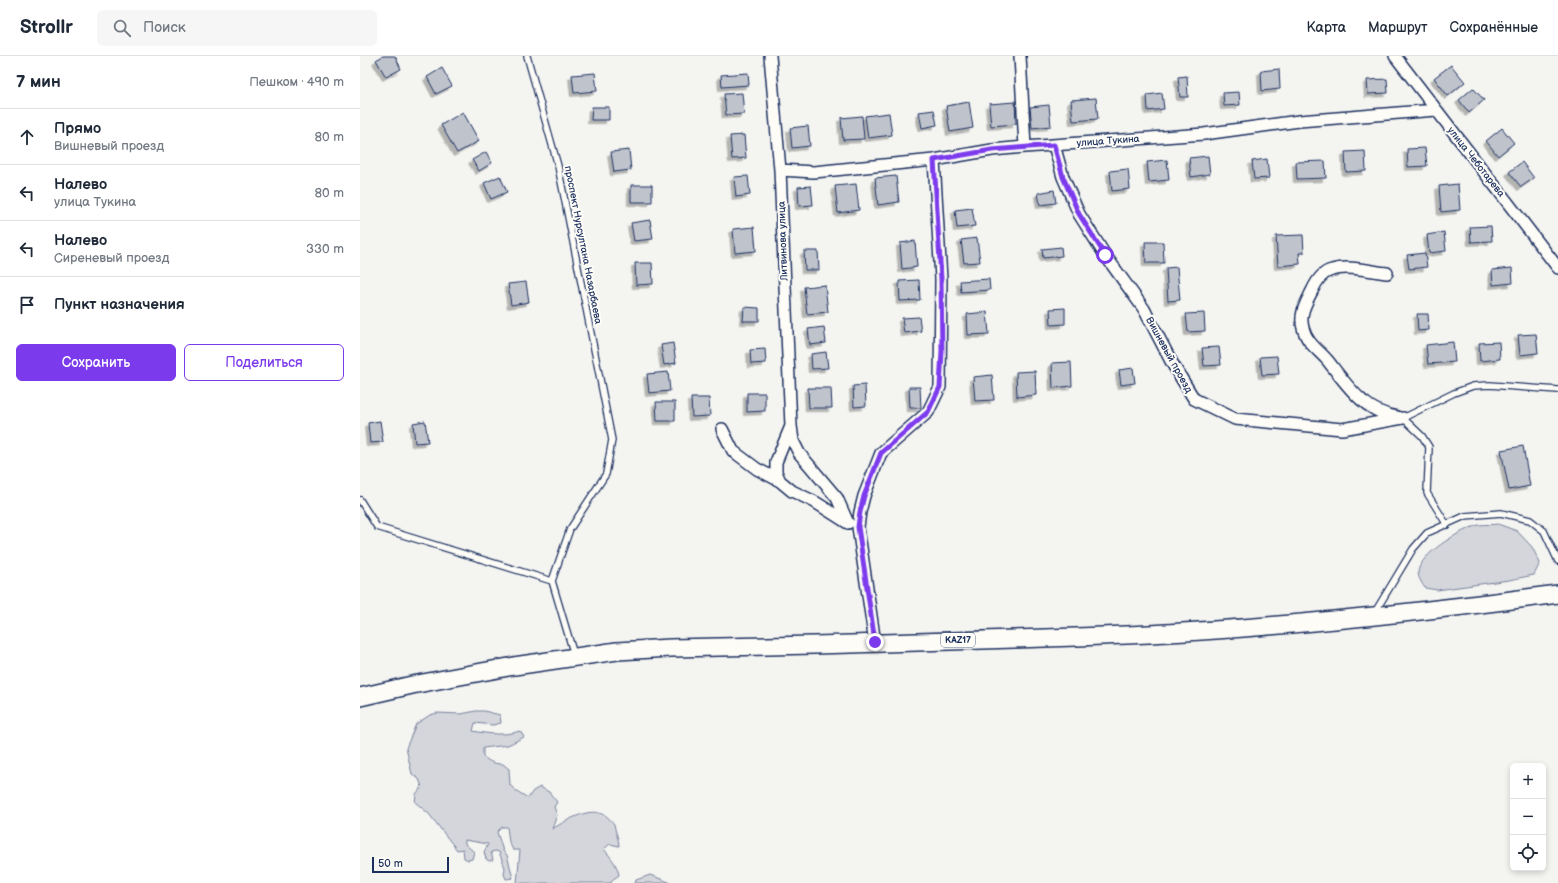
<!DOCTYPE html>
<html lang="ru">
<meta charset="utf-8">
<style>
:root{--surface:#fff;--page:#f6f6f7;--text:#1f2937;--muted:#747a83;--line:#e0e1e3;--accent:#7c3aed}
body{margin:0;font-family:"Balsamiq Sans",sans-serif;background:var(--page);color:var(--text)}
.controls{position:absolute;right:12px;bottom:12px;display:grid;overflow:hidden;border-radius:6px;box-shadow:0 2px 6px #0003}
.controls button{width:36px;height:36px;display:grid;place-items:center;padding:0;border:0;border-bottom:1px solid var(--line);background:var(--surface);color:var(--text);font:20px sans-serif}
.scale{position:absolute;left:12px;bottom:10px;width:77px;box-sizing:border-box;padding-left:4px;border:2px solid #1b2f5e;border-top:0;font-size:11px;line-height:14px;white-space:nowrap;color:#1b2f5e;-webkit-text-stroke:3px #fdfcf7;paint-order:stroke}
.stop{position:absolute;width:12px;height:12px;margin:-9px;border:3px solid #7c3aed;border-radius:50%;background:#fff}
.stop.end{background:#7c3aed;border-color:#fff;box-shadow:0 1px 4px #0008}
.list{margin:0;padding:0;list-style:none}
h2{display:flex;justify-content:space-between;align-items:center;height:52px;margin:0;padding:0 16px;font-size:17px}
h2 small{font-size:13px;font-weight:400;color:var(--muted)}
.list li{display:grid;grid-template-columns:26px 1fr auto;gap:12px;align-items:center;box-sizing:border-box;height:56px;padding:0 16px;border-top:1px solid var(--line)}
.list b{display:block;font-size:15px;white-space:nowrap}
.list p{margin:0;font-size:13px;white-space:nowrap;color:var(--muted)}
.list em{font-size:13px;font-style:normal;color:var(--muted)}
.actions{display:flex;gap:8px;padding:12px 16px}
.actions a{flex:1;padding:9px 0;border:1px solid var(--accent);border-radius:6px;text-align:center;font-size:14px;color:var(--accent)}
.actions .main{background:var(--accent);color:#fff}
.icon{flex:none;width:22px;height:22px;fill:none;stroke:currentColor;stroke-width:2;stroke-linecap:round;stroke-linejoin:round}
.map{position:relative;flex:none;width:1198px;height:827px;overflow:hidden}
header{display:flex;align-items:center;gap:24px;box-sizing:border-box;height:56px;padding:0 20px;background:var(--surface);border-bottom:1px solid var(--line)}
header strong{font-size:19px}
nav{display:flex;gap:22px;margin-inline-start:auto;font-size:14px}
.search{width:280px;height:36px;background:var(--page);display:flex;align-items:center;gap:10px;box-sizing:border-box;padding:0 14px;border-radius:6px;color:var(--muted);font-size:15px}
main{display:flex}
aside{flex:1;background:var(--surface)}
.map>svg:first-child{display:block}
</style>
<header>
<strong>Strollr</strong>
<div class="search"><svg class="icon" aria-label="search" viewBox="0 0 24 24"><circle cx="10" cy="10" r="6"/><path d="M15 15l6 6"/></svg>Поиск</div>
<nav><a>Карта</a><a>Маршрут</a><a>Сохранённые</a></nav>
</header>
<main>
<aside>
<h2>7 мин<small>Пешком · 490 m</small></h2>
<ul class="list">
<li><svg class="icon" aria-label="ahead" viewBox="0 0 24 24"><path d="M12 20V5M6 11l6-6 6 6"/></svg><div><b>Прямо</b><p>Вишневый проезд</p></div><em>80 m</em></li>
<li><svg class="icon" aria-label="left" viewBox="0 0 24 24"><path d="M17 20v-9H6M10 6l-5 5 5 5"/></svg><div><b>Налево</b><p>улица Тукина</p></div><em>80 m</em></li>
<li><svg class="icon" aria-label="left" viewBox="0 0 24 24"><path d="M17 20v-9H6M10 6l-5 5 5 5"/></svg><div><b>Налево</b><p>Сиреневый проезд</p></div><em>330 m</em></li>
<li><svg class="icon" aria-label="arrive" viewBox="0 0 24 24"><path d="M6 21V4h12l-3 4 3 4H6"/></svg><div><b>Пункт назначения</b></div></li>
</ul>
<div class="actions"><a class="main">Сохранить</a><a>Поделиться</a></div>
</aside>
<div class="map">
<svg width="1198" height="827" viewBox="0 0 1198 827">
<defs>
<filter id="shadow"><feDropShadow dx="-3.5" dy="3.5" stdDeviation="0" flood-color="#0004"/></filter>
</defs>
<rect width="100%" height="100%" fill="#f4f4f1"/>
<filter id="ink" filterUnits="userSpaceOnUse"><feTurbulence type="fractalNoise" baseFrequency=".025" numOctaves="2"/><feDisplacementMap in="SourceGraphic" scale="8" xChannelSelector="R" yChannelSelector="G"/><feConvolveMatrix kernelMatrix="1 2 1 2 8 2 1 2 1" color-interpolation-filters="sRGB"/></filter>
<g filter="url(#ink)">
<path fill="#d4d6db" stroke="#78829c" d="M1138 468 1157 475 1172 491 1180 507 1174 519 1149 524 1077 534 1065 532C1061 526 1056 519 1059 512 1065 495 1102 473 1119 469 1125 468 1132 469 1138 468Z
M116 655H124L140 659 141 667 133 669 115 667 113 675C129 678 145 680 160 675L164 681 148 689 123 692V700C129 706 134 708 143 708L149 713 150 729 155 734 168 742 173 735 180 731 189 736 197 746 194 751 197 759 192 773C204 766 228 751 242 758 247 759 251 765 254 768 255 776 259 782 259 790L250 788 244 793C251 802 257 808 259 819L252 824 251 827H157L160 794H153L149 786 147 771H142L137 776 143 795 147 799 153 822 146 823 144 818 145 812 139 796 135 795 131 796 133 804 129 805 126 803 124 796 128 788 105 784V788L114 796 112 803 108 804 104 802 103 793 97 794 69 758 55 746 56 738 62 731 59 723 52 718 46 692 56 668 70 659 77 657 101 658Z
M290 819 309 826 310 827H275L276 824Z"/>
<path fill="#bfc3cc" stroke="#1b2f5e" filter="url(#shadow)" d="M23 0H35L41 13 26 21 16 4Z
M1091 9 1105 26 1088 40 1074 22Z
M82 12 92 30 76 38 67 21Z
M919 13 920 33 902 35 901 15Z
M235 17 237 35 214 37 212 19Z
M388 17 389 29 362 31 361 19Z
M827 20 828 41H820L818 21Z
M1027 23 1028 37 1008 38 1007 24Z
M1113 32 1124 44 1109 57 1099 44Z
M879 36 880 49 864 50 863 37Z
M382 37 384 58 366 59 364 38Z
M802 37 804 53 788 55 787 39Z
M736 42 738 63 713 65 711 44Z
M609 46 613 72 590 76 586 50Z
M655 46 656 68 631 70 629 48Z
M689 49 691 70 672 72 670 51Z
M232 51H249V64H231Z
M574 54 577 69 562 72 559 56Z
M103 56 119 85 97 97 81 69Z
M529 57 532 79 508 82 505 60Z
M502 60 504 83 483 84 481 62Z
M448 70 450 90 432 92 430 72Z
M1142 72 1154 87 1138 100 1126 85Z
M384 79 386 102 372 103 370 80Z
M1065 92 1067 110 1048 111 1047 93Z
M269 94 271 114 254 116 251 96Z
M1005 95 1006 115 986 116 985 96Z
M126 96 132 107 119 115 112 104Z
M848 100 850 118 831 121 829 102Z
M907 103 909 122 894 123 892 105Z
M807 104 809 124 789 126 787 106Z
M965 105 966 122 937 123 936 106Z
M1162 106 1174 122 1161 131 1149 116Z
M768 113 770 133 752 135 750 115Z
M140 120 147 136 131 143 124 127Z
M388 120 390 139 376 141 374 121Z
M536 120 539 146 518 149 515 122Z
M496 128 499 154 478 157 475 130Z
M1098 128 1100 154 1081 156 1079 130Z
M271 129H292V146H271Z
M451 130 453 149 439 150 438 131Z
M694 134 696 147 680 149 678 137Z
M612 152 615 170 597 172 595 154Z
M290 164 293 183 274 185 271 167Z
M1131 170 1132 185 1111 186 1110 171Z
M394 171 396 195 375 197 373 173Z
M1084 176 1086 195 1069 197 1067 179Z
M943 179 944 197H939L940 208 918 210 916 180Z
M617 182 620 206 604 207 601 184Z
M555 185 557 211 542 213 540 187Z
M785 186H803L804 207H786Z
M701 191 702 200 683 202 682 193Z
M444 195H458L459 214H445Z
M1065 197 1067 211 1049 213 1047 199Z
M275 207H292L293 228 276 229Z
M817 211 820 244 808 245 806 212Z
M1152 212 1153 227 1133 229 1132 214Z
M629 223 630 234 601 236 600 225Z
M559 224 560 244 540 245 539 225Z
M166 226 169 246 151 249 148 228Z
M465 229 468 256 447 258 444 231Z
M384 251 399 252V265H383Z
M705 252V268L691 269 690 253Z
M627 256 629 278 608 279 607 258Z
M844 257 845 275 828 276 826 258Z
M1057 258H1068L1069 274 1058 275Z
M559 261 561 275 544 277 542 262Z
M464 271 466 287 450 289 448 273Z
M1176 278 1178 297 1160 299 1158 279Z
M1093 286 1095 306 1068 308 1066 289Z
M1139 286 1140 303 1120 305 1119 287Z
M313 287 316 307 304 309 301 289Z
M859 291 861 309 844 310 842 292Z
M405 293 406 307 391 308 390 294Z
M466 296 468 312 452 313 451 298Z
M917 300 919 318 902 319 900 301Z
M711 306 712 330 693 332 692 307Z
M773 312 775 327 761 329 759 314Z
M675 315 676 339 657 341 656 316Z
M308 316 310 335 289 337 287 318Z
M632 319 634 344 615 345 613 321Z
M505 329 506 350 494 351 493 330Z
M549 331H560L561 352H550Z
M448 332H471L472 352H449Z
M387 337H405V355L387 356Z
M331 342H349L350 360 332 361Z
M296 346H315V365H297Z
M20 365 23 386 10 387 8 367Z
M65 365 68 386 55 387 53 367Z
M1163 390 1170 430 1149 434 1141 394Z"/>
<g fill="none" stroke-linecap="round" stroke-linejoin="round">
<g stroke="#1b2f5e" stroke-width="8">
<path id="lane" d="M167 0 198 110 252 384 246 418 210 473 192 525 214 599
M0 444 17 471 192 525
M1087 469 1067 437 1069 391 1062 380 1043 362 1094 337 1113 330 1129 329 1198 334
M1015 556 1053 493 1067 477 1105 460 1141 457 1170 464 1184 475 1198 505"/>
</g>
<g stroke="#1b2f5e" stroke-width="14">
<path id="street" d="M410 0 420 114 431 370 433 385 439 397 477 442 488 467
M660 0 665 91
M1035 0 1198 212
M694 89 703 121 719 158 745 199 784 253 812 307 834 343 875 363 982 373 1043 362
M420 114 454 116 574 104 632 94 665 91 844 78 939 65 1076 54
M1027 217C1010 215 988 209 972 214 962 216 956 226 952 235 946 247 939 258 943 272 947 288 959 294 968 305 987 329 1004 356 1037 361
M431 370 416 406V416L420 425 432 435 455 446 488 467
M362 373 373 395 397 413 420 425
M515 587 498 471 500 456 504 440 521 397 568 356 580 331 581 223 574 104"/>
</g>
<g stroke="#1b2f5e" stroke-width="20">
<path id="primary" d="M0 641 52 629 154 610 257 595 311 592C463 589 615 585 767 579 911 573 1055 557 1198 538"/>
</g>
<use href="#lane" stroke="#fdfcf7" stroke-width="5.5"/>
<use href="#street" stroke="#fdfcf7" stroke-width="11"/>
<use href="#primary" stroke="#fdfcf7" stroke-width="17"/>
</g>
</g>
<g fill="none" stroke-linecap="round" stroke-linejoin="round" filter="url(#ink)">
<path stroke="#7c3aed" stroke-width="5" d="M515 586 498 471 500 456 504 440 521 397 568 356 580 331 582 295 581 223 574 104 632 94 694 89 703 121 719 158 745 199"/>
</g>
<g text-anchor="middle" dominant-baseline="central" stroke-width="4" stroke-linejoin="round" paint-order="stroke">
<rect fill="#fdfcf7" stroke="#5f6c8c" stroke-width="1" x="581" y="577" width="34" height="14" rx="3"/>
<g font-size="9" font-weight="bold" fill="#1b2f5e">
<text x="598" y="584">KAZ17</text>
</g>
<g font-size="10" fill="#1b2f5e" stroke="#fdfcf7">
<text transform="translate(748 85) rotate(-4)">улица Тукина</text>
<text transform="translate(1116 106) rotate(52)">улица Чеботарева</text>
<text transform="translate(423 185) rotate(-92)">Литвинова улица</text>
<text transform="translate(223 189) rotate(79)">проспект Нурсултана Назарбаева</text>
<text transform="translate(809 299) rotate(61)">Вишневый проезд</text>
</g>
</g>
</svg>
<div class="controls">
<button>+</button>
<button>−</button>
<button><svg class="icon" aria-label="locate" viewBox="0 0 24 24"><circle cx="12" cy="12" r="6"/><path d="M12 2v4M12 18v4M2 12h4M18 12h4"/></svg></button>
</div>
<div class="scale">50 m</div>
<div class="stop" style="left:745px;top:199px"></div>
<div class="stop end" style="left:515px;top:586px"></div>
</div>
</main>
